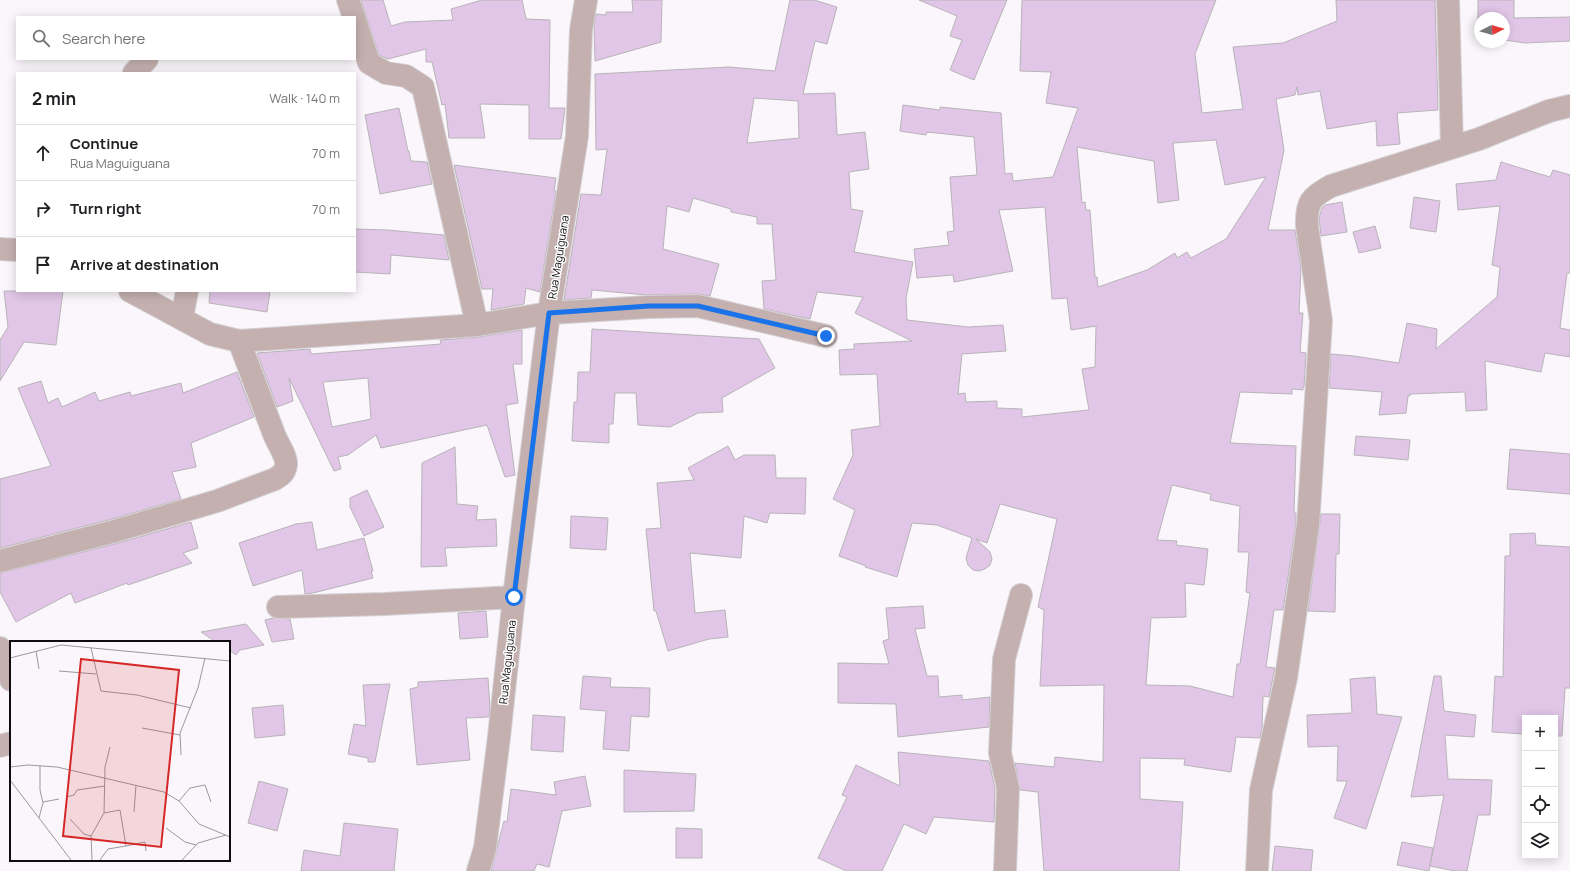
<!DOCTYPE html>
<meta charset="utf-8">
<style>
:root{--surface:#fff;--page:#f2f2f2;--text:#202124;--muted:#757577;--line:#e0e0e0}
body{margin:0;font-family:Manrope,sans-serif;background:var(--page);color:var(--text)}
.controls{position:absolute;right:12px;bottom:12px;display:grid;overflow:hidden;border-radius:0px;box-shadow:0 2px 10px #0003}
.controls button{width:36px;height:36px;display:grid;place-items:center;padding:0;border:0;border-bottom:1px solid var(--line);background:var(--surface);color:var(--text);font:20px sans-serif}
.compass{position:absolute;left:1474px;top:12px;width:36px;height:36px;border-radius:50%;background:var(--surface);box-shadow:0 2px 10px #0003;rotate:84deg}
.stop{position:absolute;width:12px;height:12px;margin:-9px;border:3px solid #1a73e8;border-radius:50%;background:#fff}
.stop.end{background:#1a73e8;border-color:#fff;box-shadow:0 1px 4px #0008}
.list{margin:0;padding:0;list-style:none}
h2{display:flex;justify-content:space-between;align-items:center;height:52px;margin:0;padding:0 16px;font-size:17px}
h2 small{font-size:13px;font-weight:400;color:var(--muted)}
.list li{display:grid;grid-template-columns:26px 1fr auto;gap:12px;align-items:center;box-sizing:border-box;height:56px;padding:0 16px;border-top:1px solid var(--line)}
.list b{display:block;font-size:15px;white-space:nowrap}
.list p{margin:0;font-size:13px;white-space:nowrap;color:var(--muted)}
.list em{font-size:13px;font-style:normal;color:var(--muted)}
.icon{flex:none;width:22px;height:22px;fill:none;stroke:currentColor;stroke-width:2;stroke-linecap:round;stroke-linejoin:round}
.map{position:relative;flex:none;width:1570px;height:871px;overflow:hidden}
.search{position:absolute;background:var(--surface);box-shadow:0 2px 10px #0003;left:16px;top:16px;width:340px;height:44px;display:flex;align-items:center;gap:10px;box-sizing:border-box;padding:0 14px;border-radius:0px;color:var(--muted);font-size:15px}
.panel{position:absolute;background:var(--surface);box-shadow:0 2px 10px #0003;left:16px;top:72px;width:340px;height:220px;border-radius:0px}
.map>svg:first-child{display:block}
</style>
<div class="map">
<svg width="1570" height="871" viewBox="0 0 1570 871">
<rect width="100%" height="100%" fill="#faf6fb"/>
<path fill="#e1c6e7" stroke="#b8b4b8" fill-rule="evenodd" d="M361 0H383L391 26 405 22 453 20 451 9 482 0H522L526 19 550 20 549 108H565L561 139H529V105L480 104 485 138H449L445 104 442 105 432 62H426V49L388 59 379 55Z
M632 0H662L661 42 595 61 594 25 596 14 606 15V12H633Z
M790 0H814L837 7 827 44 815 41 803 94 835 93 837 135 865 132 869 169 849 172 851 209 863 211 854 252 913 262 906 298 907 320 968 327 1003 325 1006 351 962 354 958 394 965 393 966 402 997 401V408L1022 409V417L1089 410 1082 369 1095 367 1096 326 1071 330 1067 298 1052 299 1045 207 999 210 1013 271 954 282 953 275 917 278 914 249 949 245 947 232 954 231 950 177 977 175 974 137 927 132 926 135 900 131 903 105 940 110V107L1001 113 1005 174 1012 173 1013 181 1053 177 1078 108 1046 103 1051 72 1020 71 1022 0H1216L1195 54 1202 113 1243 109 1233 47 1283 43 1337 21 1336 0H1435L1438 110 1397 113 1400 144 1377 146 1376 121 1327 129 1320 91 1298 95 1297 87 1295 95 1276 99 1284 150 1268 230H1295L1301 268 1299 313H1303L1300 352 1306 353 1304 387H1303V390L1292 389V394L1240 392 1230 443 1296 446 1294 513H1296V524L1283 610H1274L1266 667 1275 668 1269 697 1263 696 1262 730 1260 738 1236 737 1231 772 1184 765 1185 759 1140 758V799L1183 802 1179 871H1044L1038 792 1020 790 1015 763 1054 767 1055 757 1103 762 1104 685 1040 686 1044 610 1038 607 1057 519 1000 504 987 543 976 539 990 552 992 559 990 565 985 569 979 571 973 570 968 565 966 558 972 538 937 525 912 523 897 577 865 567 866 566 839 556 855 510 833 499 853 455 851 430 880 426 877 374 840 375 839 350 854 349V344L912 341 855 313 863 297 817 292 810 319 764 309 762 281 776 280 772 224H757V217L731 212V209L693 198 689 212 667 206 663 249 719 264 710 296 698 294 646 295 592 290 591 298 564 300 581 194 601 195 607 149 596 150 595 74 729 67 775 71ZM754 98 798 101 799 138 747 143ZM1216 140 1225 185 1266 177 1226 239 1191 258 1187 252 1177 258 1175 253 1147 270 1098 287 1097 277H1095L1090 210H1086L1085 202 1082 203 1077 147 1154 161 1158 203 1179 200 1173 143ZM1172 485 1211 494 1210 500 1240 506 1238 552H1249L1246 592 1250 593 1240 664H1237L1233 697 1190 686 1146 685 1151 618 1186 617 1185 583 1204 585 1208 549 1176 545 1177 541 1157 540Z
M919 0H1007L974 80 950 70 962 40 950 36 957 16Z
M1478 0H1514V18L1570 17V41L1525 43 1504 40V18H1480V37H1478Z
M399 108 408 151H409L411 161 427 162 432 184 380 194 365 115Z
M1501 162 1550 177 1553 170 1570 175V273H1567L1560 328 1570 330V357L1545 353 1541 372 1485 361 1487 410 1466 411 1465 392 1410 394V396H1408L1406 413 1379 415 1382 392 1329 388 1331 354 1354 356 1399 363 1407 323 1437 329 1436 349 1497 297 1500 267 1492 265 1500 206 1458 210 1456 184 1496 180Z
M454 165 556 178 554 191H556L540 292 526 288 524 304 491 310 493 289H482Z
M1414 197 1440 201 1436 232 1410 228Z
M1342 202 1347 232 1321 236 1319 218 1322 208 1325 205Z
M1375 226 1381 248 1359 253 1353 232Z
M355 229 387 230 444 235 449 260 391 255 390 274 355 272Z
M4 291H63L56 345 24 342 0 381V340L8 327Z
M210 291H270L267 312 209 303Z
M592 329 759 339 775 368 722 398 723 412 698 413 670 427 638 425 636 393H615L613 424H609V443L572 441 574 402H577L578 372H590Z
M522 330V364H513L518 403 506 405 515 475 505 477 487 425 381 448 376 435 348 455 338 457 341 469 334 471 289 378 293 401 277 407 257 353 310 349 311 354 441 344 440 340 478 337ZM368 378 371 419 332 427 323 382Z
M237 372 254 417 191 443 196 467 172 472 181 499 112 519 0 548V479L51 466 18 388 41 381 48 403 58 398 62 407 95 392 99 401 130 392 131 396 181 383 183 393Z
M1356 436 1410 440 1408 460 1354 455Z
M728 446 735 460 744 455H775L776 478H806L805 514 770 513 767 523 744 516 741 558 690 553 695 613 725 610 728 637 709 639 668 651 656 611H654L646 529 661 528 657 483 694 480 688 468Z
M455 447 457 504 478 506 476 520 496 519 497 546 445 548 447 566 421 567 422 463Z
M1510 449 1570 454V494L1507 489Z
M367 490 384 527 364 536 350 507V498Z
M1321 514H1340L1339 554H1336L1335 612 1308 611Z
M571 516 608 518 606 550 570 548Z
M191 522 198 548 183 553 192 563 128 585 127 583 75 603 71 593 16 622 0 592V573L118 543Z
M312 522 317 550 364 538 373 571H371L373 578 313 593 305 594 302 570 253 586 239 543 296 524Z
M1535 533 1536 545 1570 547V688H1565L1562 736H1555V718H1525V734L1492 732 1495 676 1503 677 1505 556H1510V534Z
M923 606 925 628 915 629 927 676H938L939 697 962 695V700L990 697 989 727 898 737 896 704 838 703V663L889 664 883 641 889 639 886 608Z
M486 611 488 637 460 639 458 613Z
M273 618 290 619 294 639 272 642 265 620Z
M246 624 264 645 240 650 236 655 229 650V642H216L201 632Z
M583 676 611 678 610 687 650 688 649 717 631 716 629 751 603 749 606 711 580 709Z
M1434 676H1441L1444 711 1476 715 1474 737 1445 735 1448 779 1492 780 1490 815H1478L1467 871H1455L1430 866 1444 795 1411 797Z
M1375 677 1377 714 1402 717 1366 829 1334 818 1347 781H1337L1338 746 1308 747 1307 715 1352 713 1350 679Z
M488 678 490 707 489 717 466 718 470 760 417 765 410 689 418 687V682Z
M390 684 375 762H368V758L348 754 354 724 366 726 363 685Z
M283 705 285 735 255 738 252 708Z
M533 715 565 717 563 752 531 750Z
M898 752 989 761 995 789 994 822 934 817 926 834 904 824 882 871H846L818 858 847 797 842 795 856 765 900 786Z
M624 770 696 774 694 811 624 812Z
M585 776 591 806 562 811 549 867 537 864 534 871H491L504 821 507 822 511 789 556 795 554 782Z
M259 781 288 789 277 831 248 823Z
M344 823 398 829 394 871H301L304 850 340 856Z
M676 828 702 829V858H676Z
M1402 842 1433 848 1429 871 1397 865Z
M1275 846 1313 850 1311 871H1272Z"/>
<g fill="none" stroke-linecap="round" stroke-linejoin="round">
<g stroke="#d4d1d5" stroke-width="24">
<path id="street" d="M348 0 354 17
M1448 0 1452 147
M355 20 369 63 386 73 406 76 423 87 477 325
M134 73 147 59
M0 249 17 250
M130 291 210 334 239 341 477 325 549 313 649 307 698 306 826 336
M182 318 187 291
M0 561 115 531 217 501 275 479C280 476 285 473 286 465 287 456 277 443 274 434 262 403 251 372 239 341
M278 607 384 604 514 597
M0 648 5 659 11 680
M0 746 11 743
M478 871 485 848 499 737 514 597 549 313 577 136 581 30 586 0
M1005 871 1008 788 1000 753 1004 659 1021 595
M1257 871 1261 790 1286 678 1308 525 1321 321 1307 226C1306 202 1311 197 1331 186L1479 139 1549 111 1570 106"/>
</g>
<use href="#street" stroke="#c4b0af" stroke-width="22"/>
</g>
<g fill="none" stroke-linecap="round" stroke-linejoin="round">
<path stroke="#1a73e8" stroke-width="5" d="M514 597 549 313 649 306H698L826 336"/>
</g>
<g text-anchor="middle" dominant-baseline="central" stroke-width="3" stroke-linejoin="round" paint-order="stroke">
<g font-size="11" fill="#0e0c0e" stroke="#fff">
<text transform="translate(558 257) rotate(-81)">Rua Maguiguana</text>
<text transform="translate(507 662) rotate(-84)">Rua Maguiguana</text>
</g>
</g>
<g transform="translate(10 641)">
<rect width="220" height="220" fill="#faf6fb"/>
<path fill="none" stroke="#9c989c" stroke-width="1" d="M81 7 91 50 127 54 181 67M26 10 29 28M0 17 51 4 220 20M49 30 86 33M132 87 170 94M171 114 170 92 188 47 195 17M0 126 18 124 47 126 154 151 169 160 189 183 220 196M0 139 61 219M56 156 64 154 67 149 95 145M169 160 180 147 195 144 201 161M33 161 49 158M124 171 126 144M29 177 33 162 30 149V125M60 178 74 193 81 195M156 187 175 201 186 204M116 205 135 201 136 210M82 219 81 195 94 172 95 126 100 106M90 219 98 208 116 205 110 169 94 172M172 219 188 202 216 194"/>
<path fill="#d62828" fill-opacity="0.15" stroke="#d62828" stroke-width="2" d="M71 18 169 29 151 206 53 195Z"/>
<rect width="220" height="220" fill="none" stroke="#0e0c0e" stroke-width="2"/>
</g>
</svg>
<div class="controls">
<button>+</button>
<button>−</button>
<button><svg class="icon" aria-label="locate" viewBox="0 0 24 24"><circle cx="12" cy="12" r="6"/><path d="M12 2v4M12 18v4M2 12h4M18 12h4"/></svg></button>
<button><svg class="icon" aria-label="layers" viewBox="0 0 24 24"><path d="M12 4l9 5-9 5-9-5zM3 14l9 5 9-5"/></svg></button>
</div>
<svg class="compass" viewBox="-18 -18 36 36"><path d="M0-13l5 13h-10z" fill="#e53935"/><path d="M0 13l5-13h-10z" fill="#757577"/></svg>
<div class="stop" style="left:514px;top:597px"></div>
<div class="stop end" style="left:826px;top:336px"></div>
<div class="search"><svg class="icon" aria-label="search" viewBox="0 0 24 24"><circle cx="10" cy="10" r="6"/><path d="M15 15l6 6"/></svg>Search here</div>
<section class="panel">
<h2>2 min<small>Walk · 140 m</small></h2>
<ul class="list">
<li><svg class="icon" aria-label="ahead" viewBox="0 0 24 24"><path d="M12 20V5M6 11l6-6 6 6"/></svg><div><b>Continue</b><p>Rua Maguiguana</p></div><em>70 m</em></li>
<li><svg class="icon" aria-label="right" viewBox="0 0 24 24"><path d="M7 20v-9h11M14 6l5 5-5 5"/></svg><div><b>Turn right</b></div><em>70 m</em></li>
<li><svg class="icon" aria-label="arrive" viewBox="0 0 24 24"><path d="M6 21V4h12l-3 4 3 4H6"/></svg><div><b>Arrive at destination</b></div></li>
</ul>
</section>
</div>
